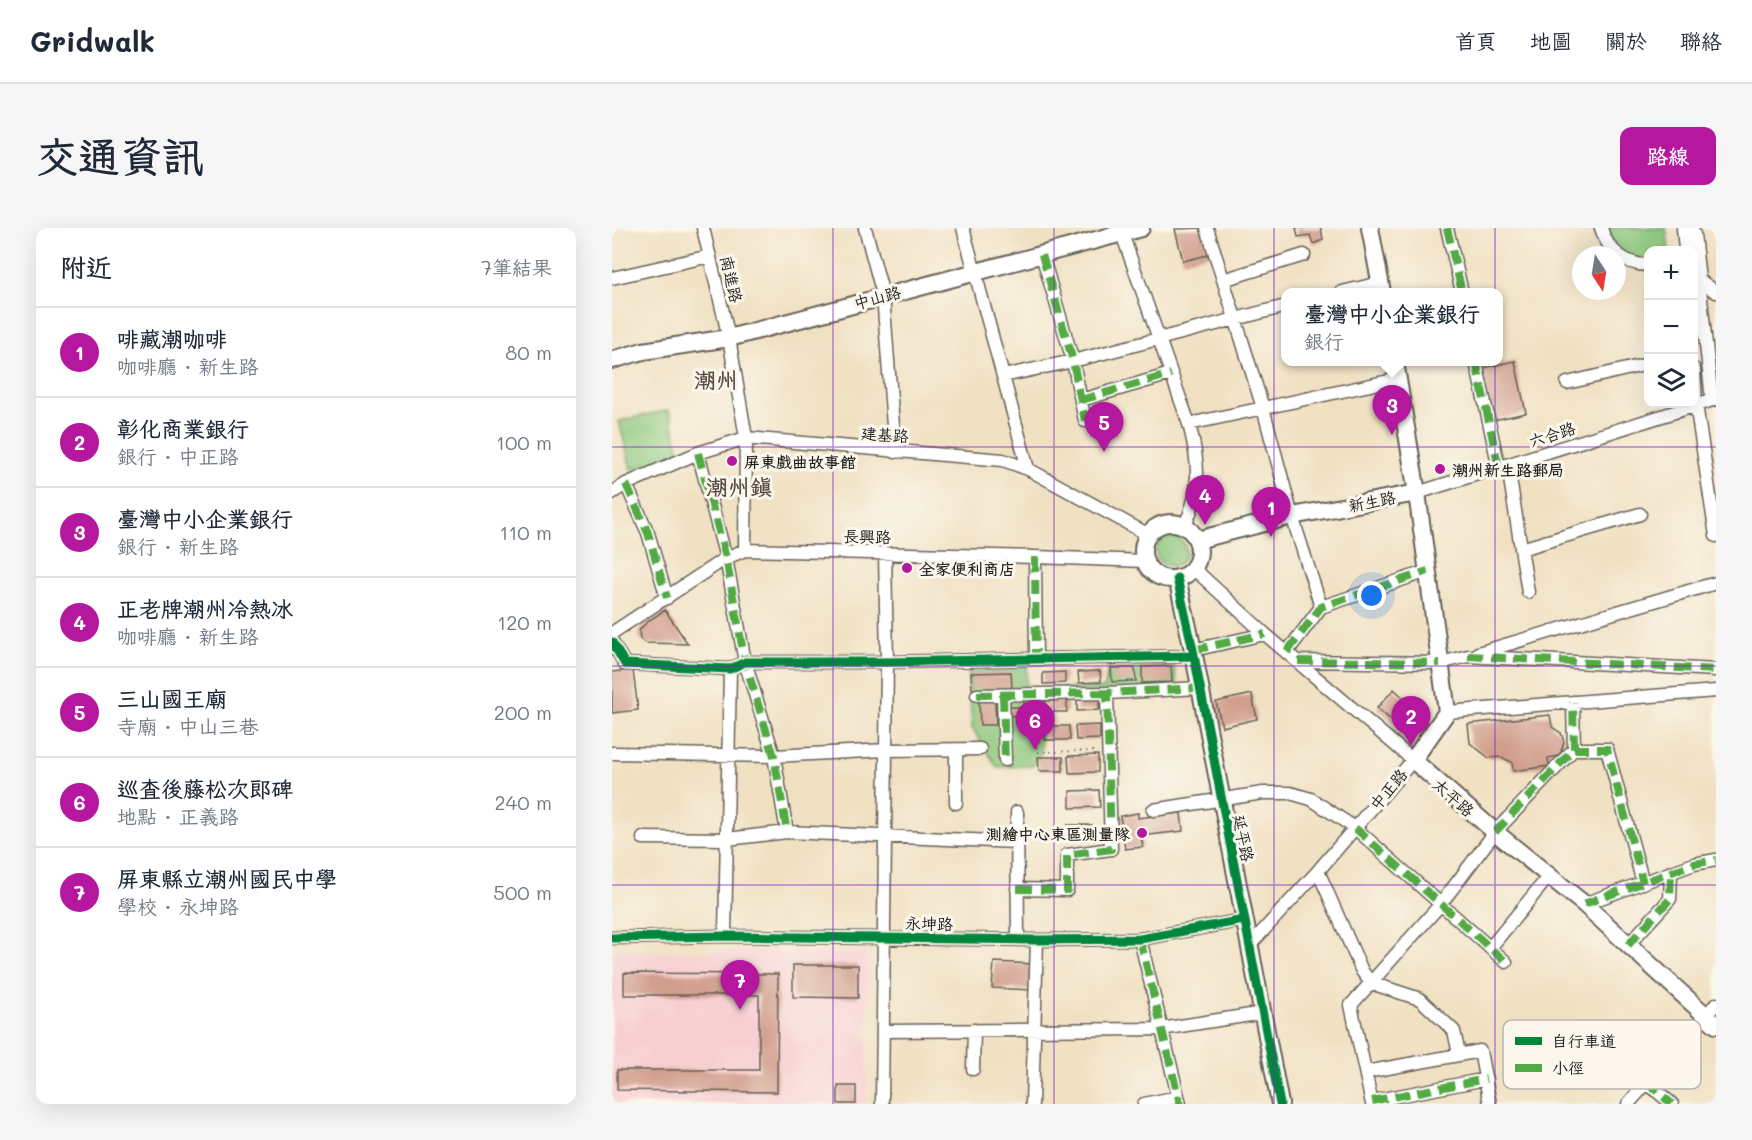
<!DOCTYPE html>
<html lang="zh-TW">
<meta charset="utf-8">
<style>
:root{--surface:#fff;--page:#f6f6f7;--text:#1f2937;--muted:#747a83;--line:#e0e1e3;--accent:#b5179e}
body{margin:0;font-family:Mali,"LXGW WenKai TC",sans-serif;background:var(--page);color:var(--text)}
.controls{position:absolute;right:18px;top:18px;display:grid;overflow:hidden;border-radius:12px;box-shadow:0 6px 24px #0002}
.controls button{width:54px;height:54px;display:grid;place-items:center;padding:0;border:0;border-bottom:2px solid var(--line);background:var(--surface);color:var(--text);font:30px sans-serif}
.compass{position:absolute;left:960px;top:18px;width:54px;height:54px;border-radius:50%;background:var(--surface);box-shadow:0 6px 24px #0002;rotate:168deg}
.you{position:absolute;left:760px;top:368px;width:21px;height:21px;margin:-15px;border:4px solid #fff;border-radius:50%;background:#1a73e8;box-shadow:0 0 0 9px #1a73e833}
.badge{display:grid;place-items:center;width:39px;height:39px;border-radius:50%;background:var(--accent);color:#fff;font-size:20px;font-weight:700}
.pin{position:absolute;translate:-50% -50px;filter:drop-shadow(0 2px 3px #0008)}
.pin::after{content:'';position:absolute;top:32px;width:21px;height:18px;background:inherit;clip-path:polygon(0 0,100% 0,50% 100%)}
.popup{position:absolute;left:669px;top:60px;width:222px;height:78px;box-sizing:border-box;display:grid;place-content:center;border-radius:12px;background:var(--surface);filter:drop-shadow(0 2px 4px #0005);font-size:20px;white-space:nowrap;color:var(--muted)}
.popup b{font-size:22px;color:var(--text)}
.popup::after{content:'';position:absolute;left:50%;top:100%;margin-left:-12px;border:12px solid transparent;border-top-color:var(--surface)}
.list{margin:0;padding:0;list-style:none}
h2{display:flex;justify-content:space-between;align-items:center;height:78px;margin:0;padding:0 24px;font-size:26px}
h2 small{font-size:20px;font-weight:400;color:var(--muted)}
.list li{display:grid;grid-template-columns:39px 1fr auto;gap:18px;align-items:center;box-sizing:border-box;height:90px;padding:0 24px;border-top:2px solid var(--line)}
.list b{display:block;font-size:22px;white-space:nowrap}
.list p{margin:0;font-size:20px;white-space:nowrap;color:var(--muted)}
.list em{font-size:20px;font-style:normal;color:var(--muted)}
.icon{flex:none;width:33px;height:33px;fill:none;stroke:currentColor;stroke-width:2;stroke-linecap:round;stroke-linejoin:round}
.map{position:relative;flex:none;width:1104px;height:876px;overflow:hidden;border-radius:12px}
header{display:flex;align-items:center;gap:36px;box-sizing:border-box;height:84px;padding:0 30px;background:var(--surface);border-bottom:2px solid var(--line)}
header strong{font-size:28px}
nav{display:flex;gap:33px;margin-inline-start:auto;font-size:21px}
.intro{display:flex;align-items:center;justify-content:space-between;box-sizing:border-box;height:144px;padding:0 36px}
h1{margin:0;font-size:42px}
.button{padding:15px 27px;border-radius:12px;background:var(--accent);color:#fff;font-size:21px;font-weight:700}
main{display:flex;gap:36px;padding:0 36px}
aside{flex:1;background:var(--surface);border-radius:12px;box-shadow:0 6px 24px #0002}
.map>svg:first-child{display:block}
</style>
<header>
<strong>Gridwalk</strong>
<nav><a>首頁</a><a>地圖</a><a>關於</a><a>聯絡</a></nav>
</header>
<div class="intro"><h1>交通資訊</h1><a class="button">路線</a></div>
<main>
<aside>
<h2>附近<small>7筆結果</small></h2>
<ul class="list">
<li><span class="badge">1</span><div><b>啡藏潮咖啡</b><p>咖啡廳 · 新生路</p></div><em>80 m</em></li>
<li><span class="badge">2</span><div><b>彰化商業銀行</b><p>銀行 · 中正路</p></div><em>100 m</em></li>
<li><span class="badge">3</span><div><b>臺灣中小企業銀行</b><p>銀行 · 新生路</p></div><em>110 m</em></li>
<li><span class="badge">4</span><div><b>正老牌潮州冷熱冰</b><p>咖啡廳 · 新生路</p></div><em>120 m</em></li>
<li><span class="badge">5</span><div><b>三山國王廟</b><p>寺廟 · 中山三巷</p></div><em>200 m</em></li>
<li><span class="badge">6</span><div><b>巡查後藤松次郎碑</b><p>地點 · 正義路</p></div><em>240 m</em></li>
<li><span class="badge">7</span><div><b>屏東縣立潮州國民中學</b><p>學校 · 永坤路</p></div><em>500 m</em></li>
</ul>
</aside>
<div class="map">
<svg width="1104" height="876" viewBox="0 0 1104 876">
<rect width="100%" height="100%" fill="#fbf7ec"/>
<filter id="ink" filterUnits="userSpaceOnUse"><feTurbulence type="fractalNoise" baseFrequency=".0167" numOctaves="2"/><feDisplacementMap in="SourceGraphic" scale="12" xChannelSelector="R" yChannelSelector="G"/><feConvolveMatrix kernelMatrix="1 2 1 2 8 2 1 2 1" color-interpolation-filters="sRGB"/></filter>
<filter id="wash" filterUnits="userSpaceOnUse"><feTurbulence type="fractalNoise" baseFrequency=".008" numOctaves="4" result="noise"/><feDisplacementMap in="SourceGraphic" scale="24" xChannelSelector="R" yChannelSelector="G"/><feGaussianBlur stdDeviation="1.35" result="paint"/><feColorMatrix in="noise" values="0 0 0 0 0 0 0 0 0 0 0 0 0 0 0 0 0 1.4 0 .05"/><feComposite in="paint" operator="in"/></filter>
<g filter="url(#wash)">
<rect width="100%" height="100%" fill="#f1e1c3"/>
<path fill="#f7cfd2" d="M0 723 257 725 254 876H0Z"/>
<path fill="#8cc77c" stroke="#54724c" stroke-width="1.5" d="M993 0H1054L1057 22H1036V34L1031 35 1003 19Z
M57 182 69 228 19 241 7 193Z
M544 323a15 15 0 1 1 30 0a15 15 0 1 1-30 0Z
M561 434 567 466 429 470V524L421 538 385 539 360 500 356 437H415L414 461 493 460 496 435Z"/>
<g id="blocks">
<path fill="#d19e8d" d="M593 0 600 26 571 33 563 1Z
M684 0H709L711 12 701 16 698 7 686 9Z
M903 133 914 185 877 193 866 141Z
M53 382 76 416 34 415 28 411 27 403 30 399 36 393Z
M559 438 560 454 530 455V439Z
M499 440H523L524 453 500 454Z
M21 442 26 482 0 485V444Z
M488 443 489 454 467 455 466 444Z
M399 444 400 460 360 461 359 445Z
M453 444V455L431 456V445Z
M782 461 795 473 798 469 812 481 793 504 765 480Z
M640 466 645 491 610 499 604 474Z
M412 470H420V481H412Z
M487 471V482L465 483V472Z
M383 472 384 497H368L367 473Z
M455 472V484H433V473Z
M397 479H407V487L397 488Z
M938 487 940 499 949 505 952 514 949 524 946 528 936 530 937 538 901 543 900 534 888 529 877 530 858 515 856 496Z
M488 497V511L464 512 463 498Z
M433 498H457L458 512H433Z
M486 527V544L457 545 456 528Z
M426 529H451V543H427Z
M487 562 488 579 458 580V563Z
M526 585V590L569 585 571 603 529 608 531 619 513 621 508 588Z
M456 597H481V611H457Z
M382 734 421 736 419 762 380 760Z
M181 737H246V770L181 769Z
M12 745 166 746 165 864 5 862V842H147V767H12Z
M226 858H244V876H226Z"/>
</g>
</g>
<g filter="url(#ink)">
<use href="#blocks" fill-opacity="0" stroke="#676156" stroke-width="1.5"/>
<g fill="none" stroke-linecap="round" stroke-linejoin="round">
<g stroke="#676156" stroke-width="15">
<path id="minor" d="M91 0 117 110 134 210 133 322
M253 0 271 67 283 224
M351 0 416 241
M508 0 577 196C587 233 590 263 572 299
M595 0 651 180 680 288 709 379
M835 0 850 64
M989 0C995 22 1013 37 1036 37
M1071 0 1073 22
M1079 0 1082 6 1087 52 1104 64
M430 27 461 133 473 193
M0 50 98 28
M611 52 692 27
M1087 52 1100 172
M730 64 768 55
M864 134 887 240
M1082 141 1084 176 1104 308
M391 148 461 133 674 78
M955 155 1036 136
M469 172 559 146
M577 196 786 151
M86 225 114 330 133 434 162 528 175 604
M896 238 916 364
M14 256 36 305 55 370
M0 265 14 256 86 225 134 210 391 232 416 241 537 307
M805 265 1104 171
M909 321 1028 286
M423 329 424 431
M581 340 653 406 801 532 706 643 637 718
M0 405 114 330 133 322 423 329 533 333
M0 414 13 436 118 441 133 434H275L582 428
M581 422 653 406
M675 424 709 379 816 343
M866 425 1104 355
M686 433 828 435 856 428 1104 442
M365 467 495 465
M391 467 393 532
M835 484 1104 463
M962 521H995L1031 655
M344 522V575
M0 525 162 528 274 522 368 521
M541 582 651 565H678L699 571 743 600 894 734
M405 584 406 712
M31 610 115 611 175 604 404 614
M706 643 750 743 759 755 808 771 842 803 847 826
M405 661 455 662V627L499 621 495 465 588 460
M972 676 1082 636 1104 632
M113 708 118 441
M0 710 113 708 425 712 528 711 632 692
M528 711 568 876
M1016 717 1058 671 1059 645
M878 720 937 648
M272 803 549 801 651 785
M361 841 362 802
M754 844 868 823 878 876
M1034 854 1060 876
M760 873 874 851
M270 876 275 434 273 325
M420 876 425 712
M532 876 566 869
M760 876 739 777 828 677 883 604 962 521 961 474
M1016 876 1104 776"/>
</g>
<g stroke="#676156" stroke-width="20">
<path id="major" d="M758 0 770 64
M0 132 31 123 117 110 529 0
M783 134 805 265 835 484 801 532 883 604 972 676 1104 797
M531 323a28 28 0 1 1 56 0a28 28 0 1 1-56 0Z
M585 312 680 288 805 265
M565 350 581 422 668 876"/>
</g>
<path stroke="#676156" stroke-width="1.5" stroke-dasharray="1.5 4.5" stroke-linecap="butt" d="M424 477 425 524 484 523"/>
<use href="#minor" stroke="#fff" stroke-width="12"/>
<use href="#major" stroke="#fff" stroke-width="16"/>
<path stroke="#52a943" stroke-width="8" stroke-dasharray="15 8" stroke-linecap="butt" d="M835 0 850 64
M430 27 461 133 473 193
M864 134 887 240
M469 172 559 146
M86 225 114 330 133 434 162 528 175 604
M14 256 36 305 55 370
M423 329 424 431
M581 422 653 406
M675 424 709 379 816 343
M856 428 1104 442
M686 433 828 435
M365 467 495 465
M391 467 393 532
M962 521H995L1031 655
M743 600 894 734
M883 604 962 521 961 474
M405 661 455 662V627L499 621 495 465 588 460
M972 676 1082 636 1104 632
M528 711 568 876
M1016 717 1058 671 1059 645
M1034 854 1060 876
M760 873 874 851"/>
<g stroke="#fbf7ec" stroke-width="13">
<path id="cycleway" d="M565 350 581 422 668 876
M0 414 13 436 118 441 133 434H275L582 428
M0 710 113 708 425 712 528 711 632 692"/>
</g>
<use href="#cycleway" stroke="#00873e" stroke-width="9"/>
</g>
</g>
<path fill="none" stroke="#7b2cbf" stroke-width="1.5" stroke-opacity="0.55" d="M221 0V876M442 0V876M662 0V876M883 0V876M0 219H1104M0 438H1104M0 657H1104"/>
<g fill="#b5179e" stroke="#fbf7ec" stroke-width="2">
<circle cx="120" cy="233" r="6"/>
<circle cx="828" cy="241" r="6"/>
<circle cx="295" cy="340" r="6"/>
<circle cx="530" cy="605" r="6"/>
</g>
<g text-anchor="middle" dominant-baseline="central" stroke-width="6" stroke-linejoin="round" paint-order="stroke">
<g font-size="16" fill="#1c1c1c" stroke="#fbf7ec">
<text transform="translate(120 51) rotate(77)">南進路</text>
<text transform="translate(265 69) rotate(-15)">中山路</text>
<text transform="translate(273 206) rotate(4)">建基路</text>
<text transform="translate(940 206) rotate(-18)">六合路</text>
<text transform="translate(760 273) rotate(-11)">新生路</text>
<text transform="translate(255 308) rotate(1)">長興路</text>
<text transform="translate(776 561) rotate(-50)">中正路</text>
<text transform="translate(842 569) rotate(41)">太平路</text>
<text transform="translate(632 610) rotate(79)">延平路</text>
<text transform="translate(317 695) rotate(1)">永坤路</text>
</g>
<g font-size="16" font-weight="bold" fill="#1c1c1c" stroke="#fbf7ec" text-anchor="start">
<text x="132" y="233">屏東戲曲故事館</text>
<text x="840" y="241">潮州新生路郵局</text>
<text x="307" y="340">全家便利商店</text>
<text x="518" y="605" text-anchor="end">測繪中心東區測量隊</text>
</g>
<g font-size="22" font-weight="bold" fill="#5b4a44" stroke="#fbf7ec">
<text x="104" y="151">潮州</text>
<text x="127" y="258">潮州鎮</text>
</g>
</g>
<rect x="891" y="792" width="198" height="69" rx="9" fill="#fbf7ec" stroke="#b8b5ae" stroke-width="1.5"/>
<rect x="903" y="809" width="27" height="8" fill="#00873e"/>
<rect x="903" y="836" width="27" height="8" fill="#52a943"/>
<g font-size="16" fill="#1c1c1c">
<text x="940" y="819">自行車道</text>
<text x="940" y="846">小徑</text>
</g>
</svg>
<div class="controls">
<button>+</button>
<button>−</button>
<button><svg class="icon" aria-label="layers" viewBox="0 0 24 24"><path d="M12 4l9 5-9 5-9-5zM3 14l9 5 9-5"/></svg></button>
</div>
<svg class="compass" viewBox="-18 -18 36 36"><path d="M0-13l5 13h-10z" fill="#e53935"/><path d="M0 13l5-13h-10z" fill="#747a83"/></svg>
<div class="you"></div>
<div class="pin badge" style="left:659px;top:309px">1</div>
<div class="pin badge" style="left:799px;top:518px">2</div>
<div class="pin badge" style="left:780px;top:207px">3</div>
<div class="popup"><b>臺灣中小企業銀行</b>銀行</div>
<div class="pin badge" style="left:593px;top:297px">4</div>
<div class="pin badge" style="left:492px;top:224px">5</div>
<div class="pin badge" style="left:423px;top:522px">6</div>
<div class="pin badge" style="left:128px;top:782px">7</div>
</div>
</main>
